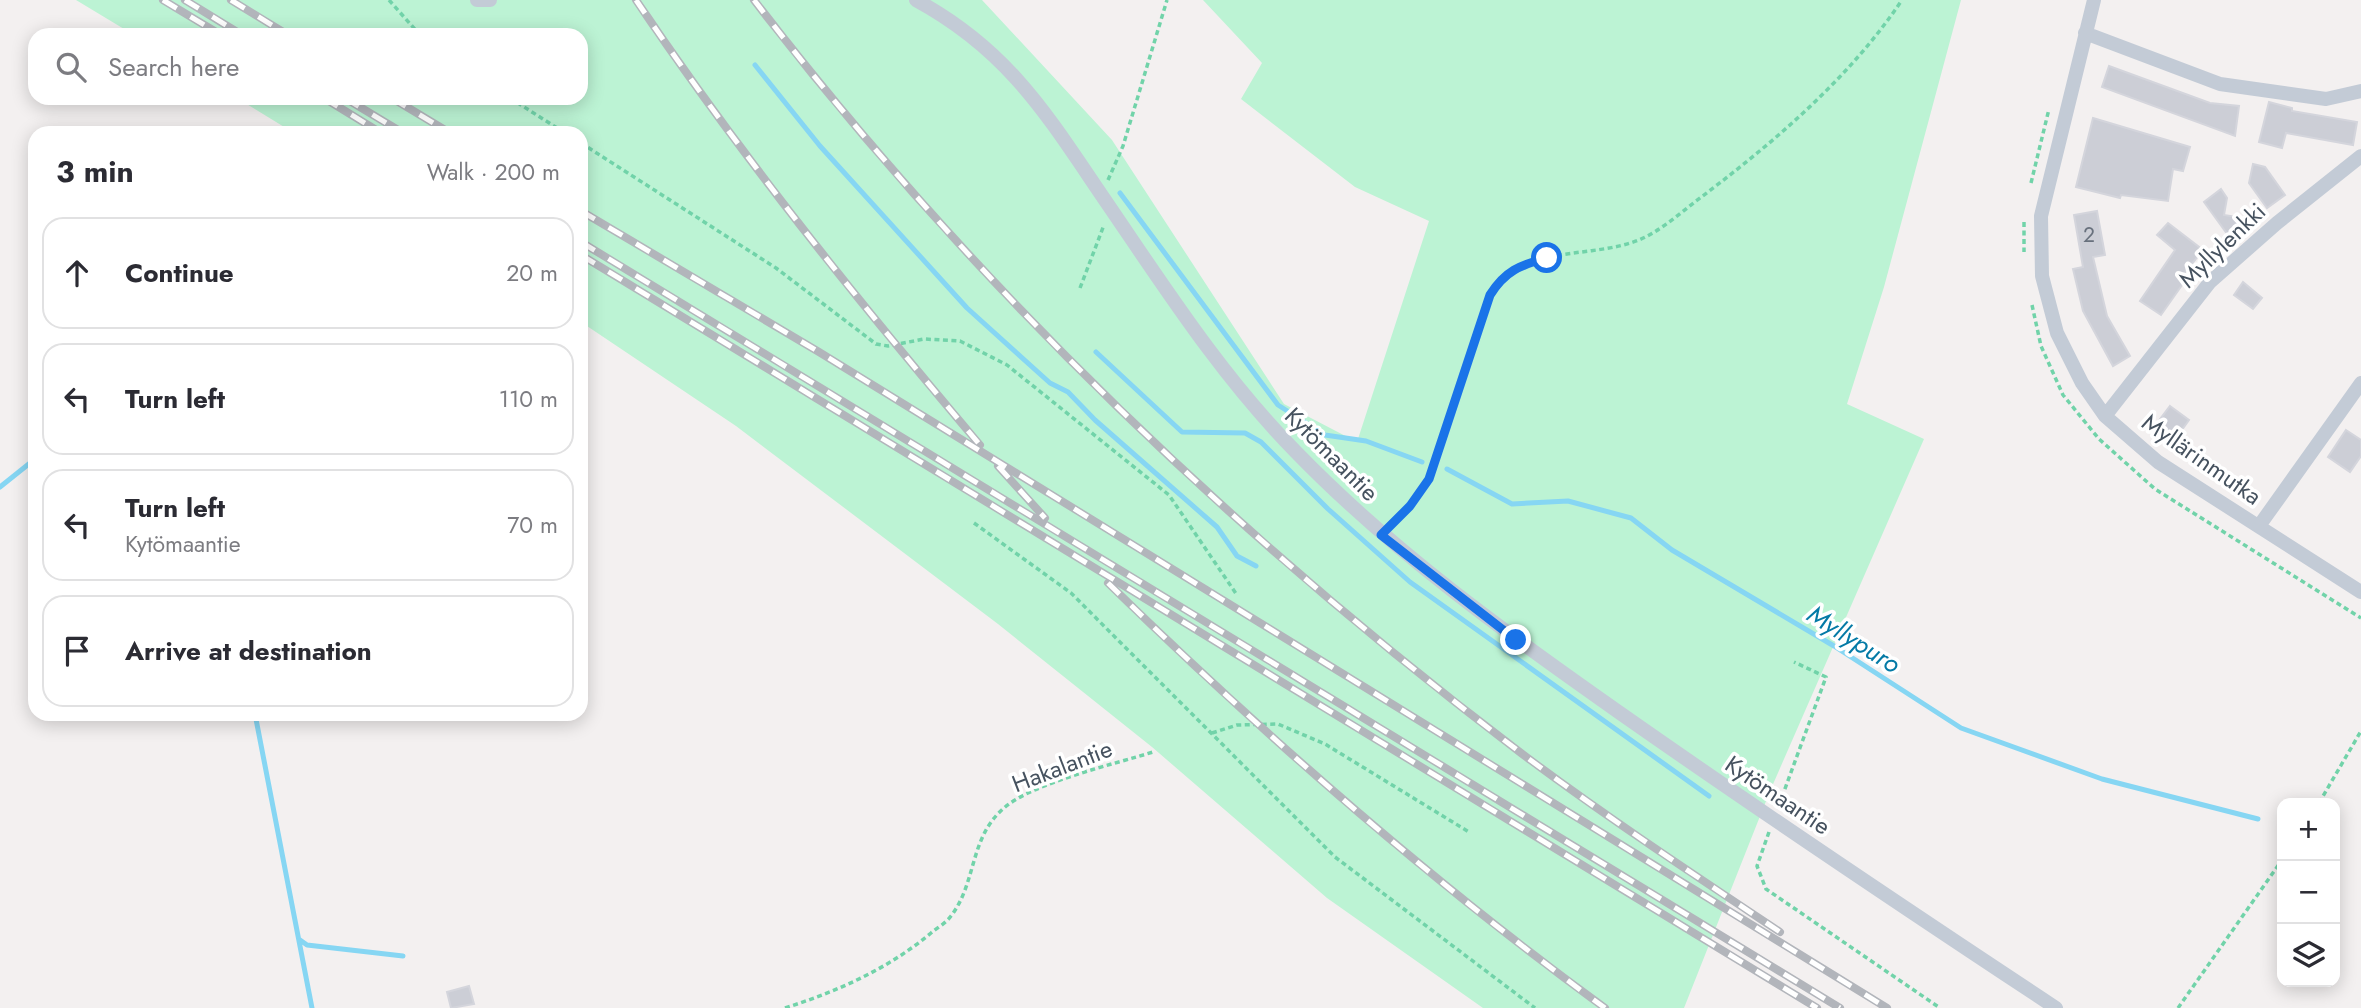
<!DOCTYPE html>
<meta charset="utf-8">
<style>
:root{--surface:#fff;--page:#f2f2f3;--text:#2b2b33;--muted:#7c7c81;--line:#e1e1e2}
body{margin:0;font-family:Jost,sans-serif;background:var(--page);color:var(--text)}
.controls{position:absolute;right:21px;bottom:21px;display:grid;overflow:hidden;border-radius:14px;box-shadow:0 4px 18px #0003}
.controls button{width:63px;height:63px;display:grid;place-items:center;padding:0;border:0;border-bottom:2px solid var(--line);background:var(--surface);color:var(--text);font:35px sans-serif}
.stop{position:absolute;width:21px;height:21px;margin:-16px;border:5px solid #1a73e8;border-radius:50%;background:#fff}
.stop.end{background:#1a73e8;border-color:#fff;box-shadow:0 2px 7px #0008}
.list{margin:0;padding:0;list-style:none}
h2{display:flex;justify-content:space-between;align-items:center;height:91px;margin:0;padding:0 28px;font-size:30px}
h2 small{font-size:23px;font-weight:400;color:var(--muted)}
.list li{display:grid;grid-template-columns:46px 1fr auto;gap:21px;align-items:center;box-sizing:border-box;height:112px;margin:0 14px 14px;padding:0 14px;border:2px solid var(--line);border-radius:21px}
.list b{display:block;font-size:26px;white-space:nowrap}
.list p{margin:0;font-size:23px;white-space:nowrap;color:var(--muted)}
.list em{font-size:23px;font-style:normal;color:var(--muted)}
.icon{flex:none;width:38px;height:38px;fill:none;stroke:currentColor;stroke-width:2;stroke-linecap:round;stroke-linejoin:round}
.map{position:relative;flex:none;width:2361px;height:1008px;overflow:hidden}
.search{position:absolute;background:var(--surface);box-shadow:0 4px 18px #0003;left:28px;top:28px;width:560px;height:77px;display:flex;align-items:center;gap:18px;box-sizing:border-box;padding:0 24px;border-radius:21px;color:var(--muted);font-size:26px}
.panel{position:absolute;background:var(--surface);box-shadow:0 4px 18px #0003;left:28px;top:126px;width:560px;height:595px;border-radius:21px}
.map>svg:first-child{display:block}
</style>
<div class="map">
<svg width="2361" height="1008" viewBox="0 0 2361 1008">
<rect width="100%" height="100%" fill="#f3f0f0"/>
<path fill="#bcf3d4" d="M76 0H982L1112 140 1284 404 1357 442 1429 221 1355 187 1241 99 1262 63 1203 0H1961L1884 287 1847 404 1924 439 1770 791 1684 1008H1483L1327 898 1152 747 998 624 736 426 581 322V133H294L237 98H581V35H134Z"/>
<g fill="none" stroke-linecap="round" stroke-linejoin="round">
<path stroke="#86d6f3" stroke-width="5" d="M755 65 820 146 967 308 1050 383 1068 392 1095 420 1217 527 1237 556 1256 566
M1120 193 1278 405 1325 435 1366 441 1422 462
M1096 352 1182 432 1245 433 1261 442 1328 509 1410 582 1709 796
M1447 469 1512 504 1568 501 1631 518 1672 550 1834 646 1961 728 2102 779 2258 819
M0 487 35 459
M255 714 312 1008
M300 940 307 945 403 956"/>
</g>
<path fill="#ccced6" stroke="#d4d5dc" stroke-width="2" d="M2109 66 2210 103 2239 106 2235 136 2102 87Z
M2269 102 2292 108V111L2357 122 2353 145 2286 133 2282 148 2259 142Z
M2093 118 2190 147 2183 171 2173 169 2168 201 2121 195 2120 198 2076 187Z
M2253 164 2265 167 2285 195 2267 208 2249 183Z
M2221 189 2227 198 2224 215 2250 219 2228 235 2204 202Z
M2097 211 2105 255 2093 257 2107 316 2130 356 2113 366 2083 311 2073 269 2083 267 2074 215Z
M2168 223 2203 250 2183 275 2187 278 2161 315 2140 301 2175 250 2157 235Z
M2243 282 2262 298 2253 309 2234 295Z
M2170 406 2189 420 2171 445 2151 431Z
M2346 430 2361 440V456L2350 472 2328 457Z
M469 986 474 1004 451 1008 447 992Z"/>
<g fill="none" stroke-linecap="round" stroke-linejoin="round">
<path stroke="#71d3a9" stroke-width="3.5" stroke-dasharray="5 3.5" stroke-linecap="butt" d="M389 0 420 35
M510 98 565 133
M581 143 776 268 876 344 888 346 924 339 960 341 1007 365 1169 495 1237 595
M1108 180 1123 146 1167 0
M2031 183 2049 109
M2024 222V252
M1080 288 1104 225
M2032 305 2041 346 2063 395 2099 439 2155 489 2361 618
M974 523 1071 593 1335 857 1535 1008
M1393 523 1410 506 1429 479 1490 295C1521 243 1588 260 1639 240 1660 231 1678 215 1696 201 1772 144 1849 79 1902 0
M1212 733 1237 725 1278 724 1325 744 1469 832
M2319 803 2361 731
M1779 805 1826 677 1794 662
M1769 832 1757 866 1766 889 1940 1008
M785 1008C838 991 888 969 931 933 937 928 946 923 951 916 977 882 969 838 1004 808 1032 783 1115 764 1153 752
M2178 1008 2282 860"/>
<path stroke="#c3cbd6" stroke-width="14" d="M477 0H490
M916 0C1012 52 1050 120 1109 206 1167 291 1223 378 1296 452 1393 552 1506 633 1620 713 1764 814 1909 911 2056 1008
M2094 0 2041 216 2042 276 2057 333 2082 383 2105 416 2158 462 2361 592
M2085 33 2220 84 2326 99 2361 91
M2105 416 2210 282 2277 223 2361 156
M2259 526 2361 383"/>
<g stroke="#b2b5bb" stroke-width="8">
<path id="rail" d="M163 0 221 35
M185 0 242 35
M231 0 288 35
M636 0C741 156 858 301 980 445
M754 0C974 286 1234 535 1521 753 1605 816 1693 874 1780 932
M324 98 381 133
M345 98 403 133
M392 98 450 133
M581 211 819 352 1887 1008
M581 242 1840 1008
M581 255 1817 1008
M998 466 1045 518
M1108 583C1265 736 1428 879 1605 1008"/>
</g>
<use href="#rail" stroke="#fff" stroke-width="5" stroke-dasharray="16" stroke-linecap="butt"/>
</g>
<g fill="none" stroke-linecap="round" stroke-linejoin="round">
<path stroke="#1a73e8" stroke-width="9" d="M1516 640 1381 535 1410 506 1429 479 1490 295C1505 271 1520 265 1547 258"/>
</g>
<g text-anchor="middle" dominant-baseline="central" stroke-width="7" stroke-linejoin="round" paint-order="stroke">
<g font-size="21" fill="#68717d">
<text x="2089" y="235">2</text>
</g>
<g font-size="24" fill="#46525f" stroke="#fff">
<text transform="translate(2222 245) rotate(-44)">Myllylenkki</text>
<text transform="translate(1332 454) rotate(45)">Kytömaantie</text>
<text transform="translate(2202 459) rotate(35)">Myllärinmutka</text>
<text transform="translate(1062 766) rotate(-21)">Hakalantie</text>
<text transform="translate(1778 795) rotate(34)">Kytömaantie</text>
</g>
<g font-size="26" font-style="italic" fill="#047aa6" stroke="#fff">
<text transform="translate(1854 639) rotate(32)">Myllypuro</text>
</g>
</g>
</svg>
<div class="controls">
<button>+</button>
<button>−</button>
<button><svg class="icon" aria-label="layers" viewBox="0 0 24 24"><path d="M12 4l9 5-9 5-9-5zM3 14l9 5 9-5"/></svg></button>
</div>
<div class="stop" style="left:1547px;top:258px"></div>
<div class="stop end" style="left:1516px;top:640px"></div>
<div class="search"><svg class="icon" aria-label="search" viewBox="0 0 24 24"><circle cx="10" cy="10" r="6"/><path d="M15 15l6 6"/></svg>Search here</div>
<section class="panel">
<h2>3 min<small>Walk · 200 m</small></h2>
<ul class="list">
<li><svg class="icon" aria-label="ahead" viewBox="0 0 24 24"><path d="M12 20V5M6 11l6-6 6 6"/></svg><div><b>Continue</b></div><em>20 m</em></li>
<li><svg class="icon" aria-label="left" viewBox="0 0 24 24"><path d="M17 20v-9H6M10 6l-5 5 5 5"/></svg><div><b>Turn left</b></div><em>110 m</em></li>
<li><svg class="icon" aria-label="left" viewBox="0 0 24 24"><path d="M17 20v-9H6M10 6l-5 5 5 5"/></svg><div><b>Turn left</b><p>Kytömaantie</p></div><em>70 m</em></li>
<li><svg class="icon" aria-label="arrive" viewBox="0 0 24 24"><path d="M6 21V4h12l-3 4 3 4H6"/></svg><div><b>Arrive at destination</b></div></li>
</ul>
</section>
</div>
